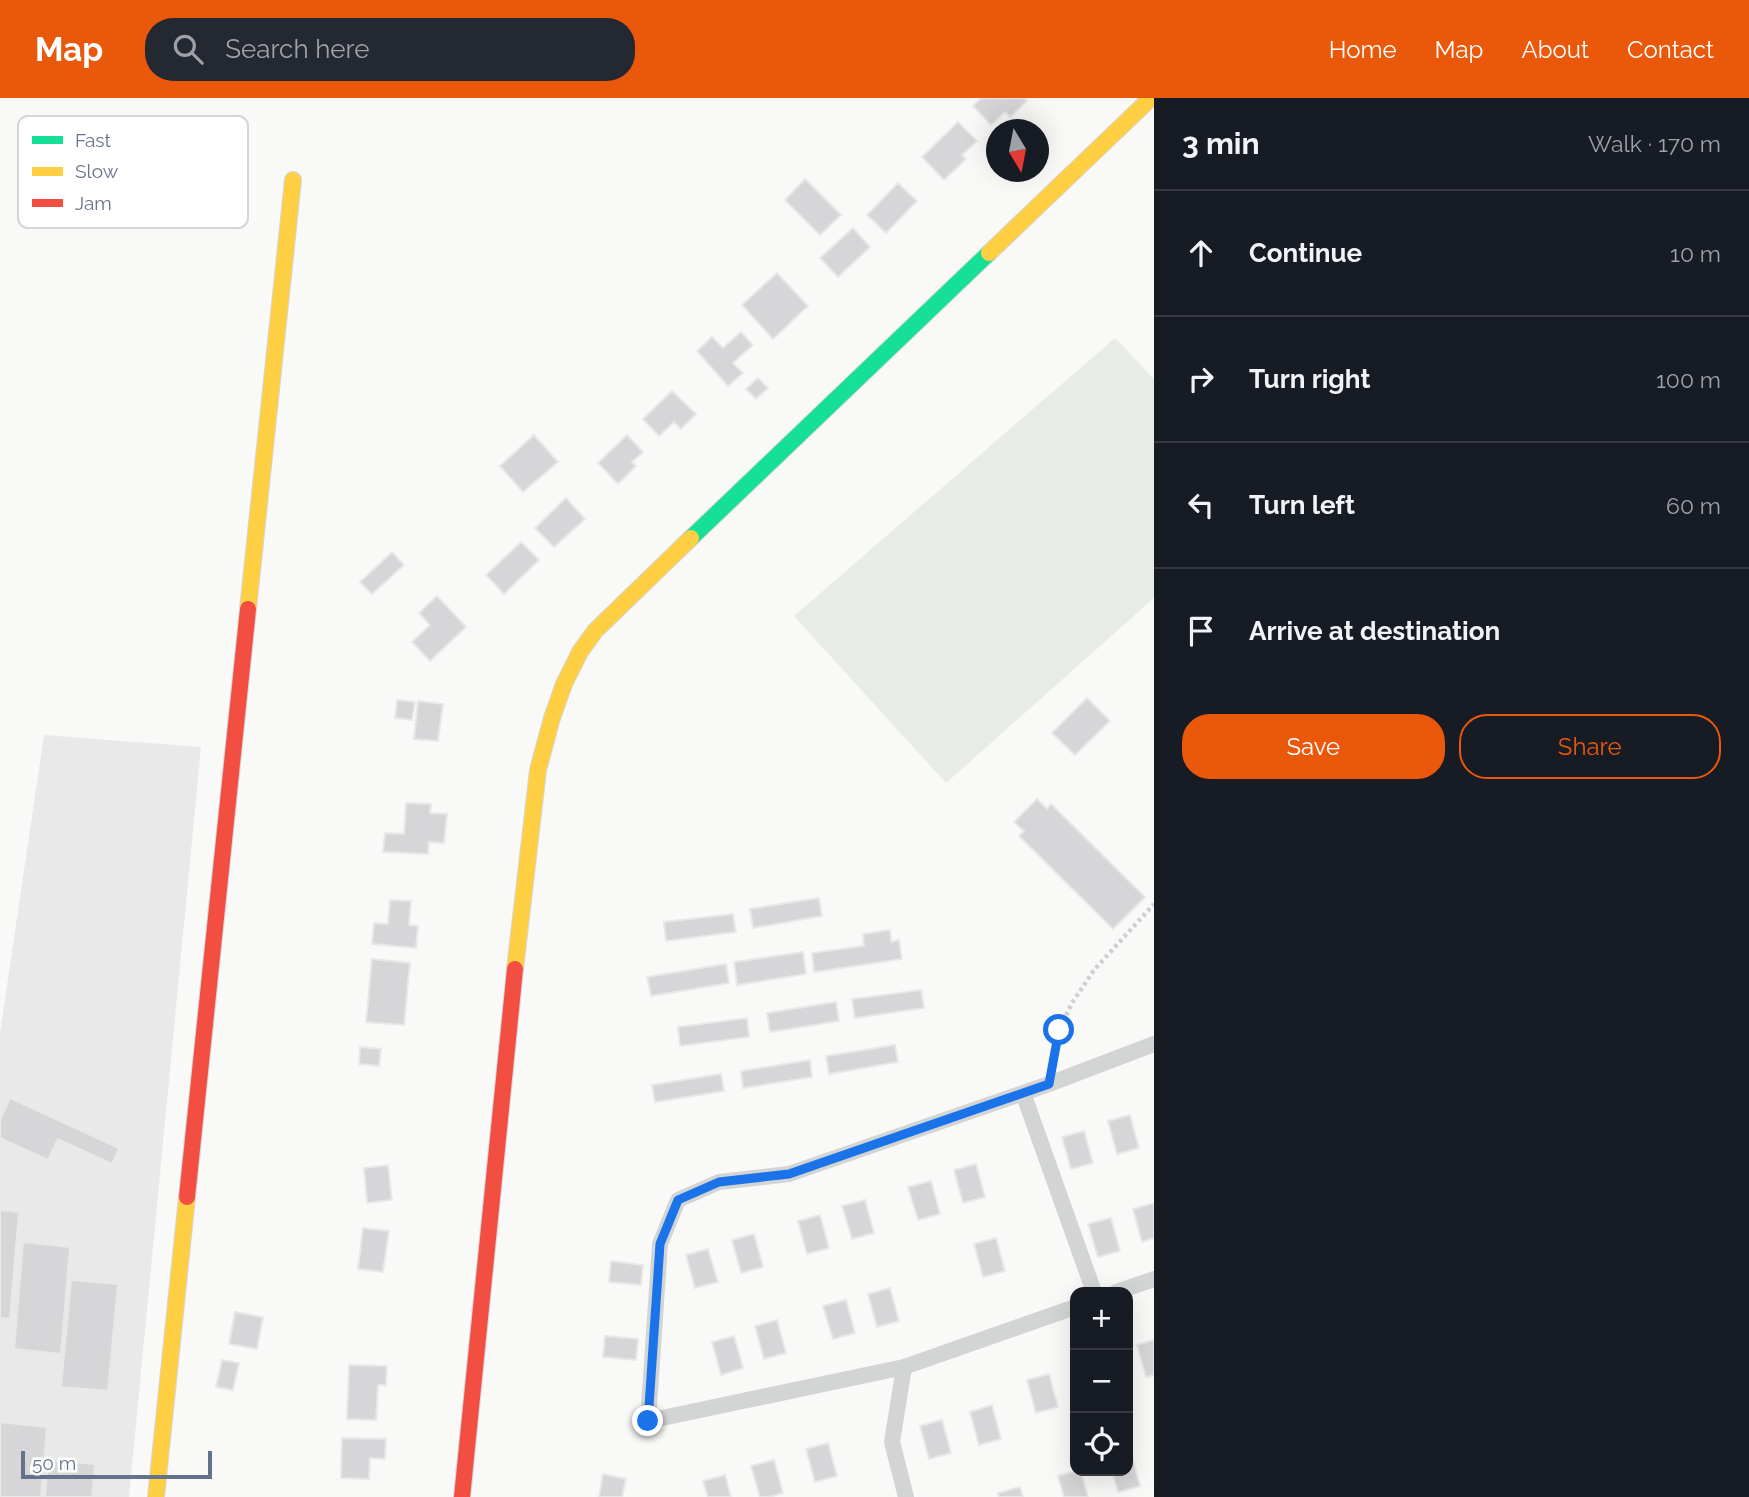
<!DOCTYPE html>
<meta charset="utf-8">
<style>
:root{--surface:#171b24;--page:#242831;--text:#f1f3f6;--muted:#9ea1a6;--line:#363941;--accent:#ea580c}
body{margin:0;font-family:Raleway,sans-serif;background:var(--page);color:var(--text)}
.controls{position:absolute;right:21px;bottom:21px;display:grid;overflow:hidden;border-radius:14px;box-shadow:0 7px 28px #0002}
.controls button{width:63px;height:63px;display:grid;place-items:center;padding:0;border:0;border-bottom:2px solid var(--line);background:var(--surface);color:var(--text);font:35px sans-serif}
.compass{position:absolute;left:986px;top:21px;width:63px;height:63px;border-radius:50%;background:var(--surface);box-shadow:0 7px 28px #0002;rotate:170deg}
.scale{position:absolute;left:21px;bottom:18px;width:191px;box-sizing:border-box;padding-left:7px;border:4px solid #65728b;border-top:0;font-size:19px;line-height:24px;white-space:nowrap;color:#65728b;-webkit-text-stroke:5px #fff;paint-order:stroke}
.stop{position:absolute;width:21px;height:21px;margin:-16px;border:5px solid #1a73e8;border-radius:50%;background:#fff}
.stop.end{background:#1a73e8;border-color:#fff;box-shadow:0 2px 7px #0008}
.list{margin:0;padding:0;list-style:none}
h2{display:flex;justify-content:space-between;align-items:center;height:91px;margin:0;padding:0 28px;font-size:30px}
h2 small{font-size:23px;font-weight:400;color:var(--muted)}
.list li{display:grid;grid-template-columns:46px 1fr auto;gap:21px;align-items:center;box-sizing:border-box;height:126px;padding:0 28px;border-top:2px solid var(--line)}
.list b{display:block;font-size:26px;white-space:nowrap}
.list em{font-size:23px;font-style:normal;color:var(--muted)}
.actions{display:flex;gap:14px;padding:21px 28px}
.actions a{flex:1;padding:16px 0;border:2px solid var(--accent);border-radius:28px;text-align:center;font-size:24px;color:var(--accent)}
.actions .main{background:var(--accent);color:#fff}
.icon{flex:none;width:38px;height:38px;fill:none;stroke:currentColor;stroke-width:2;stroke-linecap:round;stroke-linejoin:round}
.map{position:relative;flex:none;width:1154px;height:1399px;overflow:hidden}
header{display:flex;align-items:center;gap:42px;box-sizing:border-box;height:98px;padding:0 35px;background:var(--accent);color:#fff}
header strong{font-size:33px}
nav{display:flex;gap:38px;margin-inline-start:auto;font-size:24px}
.search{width:490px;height:63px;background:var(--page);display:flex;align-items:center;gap:18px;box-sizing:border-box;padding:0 24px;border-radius:28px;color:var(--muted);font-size:26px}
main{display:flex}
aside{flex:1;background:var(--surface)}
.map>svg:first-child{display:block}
</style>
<header>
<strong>Map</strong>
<div class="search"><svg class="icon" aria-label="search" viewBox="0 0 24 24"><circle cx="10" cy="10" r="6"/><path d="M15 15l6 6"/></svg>Search here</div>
<nav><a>Home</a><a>Map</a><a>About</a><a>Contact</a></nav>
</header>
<main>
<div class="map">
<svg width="1154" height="1399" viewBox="0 0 1154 1399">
<rect width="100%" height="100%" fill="#f9f9f8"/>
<path fill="#e9e9ea" d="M44 637 201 649 129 1399H0V935Z"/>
<path fill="#e7ece6" d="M1115 240 1154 281V500L946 685 794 518Z"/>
<path fill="#d6d6d8" stroke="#e8e8e8" stroke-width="2" d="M981 0H1024L1027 3 1010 19 1005 14 991 27 973 8Z
M958 24 977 43 962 57 966 61 944 82 922 59Z
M805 81 841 117 820 137 785 102Z
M898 85 917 103 886 135 867 117Z
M853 130 870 149 838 179 820 160Z
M777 175 808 208 773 241 742 207Z
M741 234 753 247 733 265 743 275 728 288 697 253 712 239 723 250Z
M758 280 768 290 756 301 746 291Z
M672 293 696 316 681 331 674 324 659 338 643 321Z
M534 337 558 364 523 394 500 368Z
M627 337 643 354 632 364 636 368 618 386 598 365Z
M566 400 585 421 554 449 535 430Z
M521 444 539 462 504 496 486 477Z
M392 454 404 467 372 496 360 484Z
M437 498 466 529 430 563 412 544 430 527 419 515Z
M1087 600 1110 623 1075 657 1052 635Z
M397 602 415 604 412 622 395 620Z
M418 603 443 606 438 643 414 641Z
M1037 701 1047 711 1051 706 1145 799 1113 831 1019 738 1024 733 1014 724Z
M406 705 431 706 430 715 447 716 444 745 429 744 428 756 383 754 385 735 404 736Z
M819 800 822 818 753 830 750 811Z
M390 802 411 803 409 827 418 828 416 850 372 846 374 825 388 826Z
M733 816 736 834 666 843 664 824Z
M890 832 891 844 899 842 902 861 814 874 812 855 864 848 863 836Z
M803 854 806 876 737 887 734 864Z
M372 861 410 865 404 927 366 924Z
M726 866 729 885 651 898 647 879Z
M921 892 924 910 855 920 852 901Z
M836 904 839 923 770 934 767 915Z
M747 920 749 939 680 948 678 929Z
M895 947 898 964 829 976 826 958Z
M360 949 381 951 379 968 359 966Z
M810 962 812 979 743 990 741 973Z
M721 976 724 993 655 1004 652 987Z
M10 1000 119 1050 112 1066 58 1041 48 1062 0 1040V1022Z
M1130 1017 1139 1050 1117 1056 1108 1023Z
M1084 1033 1093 1065 1071 1071 1062 1039Z
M976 1066 985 1099 963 1105 954 1072Z
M388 1067 392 1102 367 1105 364 1070Z
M931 1083 940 1116 918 1122 908 1089Z
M865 1102 874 1135 852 1141 842 1108Z
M1154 1105V1140L1142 1144 1133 1111Z
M0 1112 19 1114 10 1221 0 1220Z
M820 1117 829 1150 807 1156 798 1123Z
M1111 1120 1120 1153 1098 1159 1088 1126Z
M363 1130 389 1133 383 1174 358 1171Z
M754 1136 763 1169 741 1175 732 1142Z
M996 1140 1005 1173 983 1179 974 1146Z
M23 1144 70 1149 61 1256 14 1251Z
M708 1151 718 1184 695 1190 686 1157Z
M611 1163 643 1167 641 1187 609 1184Z
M71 1182 118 1186 108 1293 61 1289Z
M890 1190 899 1223 877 1229 868 1196Z
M846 1202 855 1235 833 1241 823 1208Z
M235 1214 263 1219 257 1251 229 1246Z
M777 1222 786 1255 764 1261 755 1228Z
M605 1238 638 1241 636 1262 603 1259Z
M734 1238 743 1270 721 1277 712 1244Z
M1154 1242V1277L1146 1279 1137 1247Z
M222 1262 239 1265 233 1292 216 1289Z
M349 1267 387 1268 386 1287H378L376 1322 347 1321Z
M1049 1276 1058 1309 1036 1315 1027 1282Z
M992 1307 1001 1341 979 1347 970 1314Z
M942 1322 951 1355 929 1361 920 1328Z
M0 1324 47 1329 41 1399H0Z
M342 1340 386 1341 385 1361 370 1360 369 1381 341 1380Z
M828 1345 837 1378 815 1384 806 1351Z
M1131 1355 1140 1388 1118 1394 1112 1373H1128V1356Z
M48 1362 95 1366 92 1399H45Z
M774 1362 783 1395 769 1399H760L751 1368Z
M1075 1373H1081L1088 1399H1064L1058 1378Z
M603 1376 626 1381 622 1399H599Z
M725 1377 731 1399H708L703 1383Z
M1020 1389 1023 1399H999L998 1395Z"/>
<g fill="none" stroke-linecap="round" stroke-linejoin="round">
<g stroke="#d5d6d8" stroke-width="18">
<path id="fast" d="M691 440 989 155"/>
</g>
<g stroke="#d5d6d8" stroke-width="18">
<path id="slow" d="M989 155 1151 0
M248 511 293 82
M515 871 538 672 552 620 564 586 580 554 595 533 691 440
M156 1399 187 1099"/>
</g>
<g stroke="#d5d6d8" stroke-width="18">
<path id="jam" d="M187 1099 248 511
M462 1399 515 871"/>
</g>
<path stroke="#cfd0d2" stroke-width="4.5" stroke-dasharray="3.5 3.5" stroke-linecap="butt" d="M1053 964 1059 932 1072 905 1094 872 1154 806"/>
<path stroke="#d3d4d4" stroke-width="16" d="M1023 995 1094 1194
M1116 1194 1154 1181
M1075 1209 904 1269 648 1323 660 1146 678 1102 719 1084 789 1076 1049 986 1154 946
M904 1269 892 1344 906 1399"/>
<use href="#fast" stroke="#16e098" stroke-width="16"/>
<use href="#slow" stroke="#ffcf43" stroke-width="16"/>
<use href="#jam" stroke="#f24e42" stroke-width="16"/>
</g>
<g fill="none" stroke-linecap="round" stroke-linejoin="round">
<path stroke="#1a73e8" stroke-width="9" d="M648 1323 660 1146 678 1102 719 1084 789 1076 1049 986 1059 932"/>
</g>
<rect x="18" y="18" width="230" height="112" rx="10" fill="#fff" stroke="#d1d5dc" stroke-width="2"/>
<rect x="32" y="38" width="31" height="8" fill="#16e098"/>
<rect x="32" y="69" width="31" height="9" fill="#ffcf43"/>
<rect x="32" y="101" width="31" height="8" fill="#f24e42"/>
<g font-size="19" fill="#65728b">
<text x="75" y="49">Fast</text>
<text x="75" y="80">Slow</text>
<text x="75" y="112">Jam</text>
</g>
</svg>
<div class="controls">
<button>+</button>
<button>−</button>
<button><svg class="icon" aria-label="locate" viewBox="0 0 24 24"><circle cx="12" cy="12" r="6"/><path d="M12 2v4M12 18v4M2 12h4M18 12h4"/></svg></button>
</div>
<svg class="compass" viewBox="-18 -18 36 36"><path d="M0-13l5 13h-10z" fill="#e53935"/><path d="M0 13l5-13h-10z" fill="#9ea1a6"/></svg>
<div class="scale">50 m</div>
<div class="stop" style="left:1059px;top:932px"></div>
<div class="stop end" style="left:648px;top:1323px"></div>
</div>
<aside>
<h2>3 min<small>Walk · 170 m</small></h2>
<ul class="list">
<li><svg class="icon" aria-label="ahead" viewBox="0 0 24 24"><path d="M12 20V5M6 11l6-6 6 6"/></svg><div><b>Continue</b></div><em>10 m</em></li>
<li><svg class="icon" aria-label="right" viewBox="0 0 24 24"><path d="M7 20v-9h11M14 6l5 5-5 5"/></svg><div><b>Turn right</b></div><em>100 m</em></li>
<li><svg class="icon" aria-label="left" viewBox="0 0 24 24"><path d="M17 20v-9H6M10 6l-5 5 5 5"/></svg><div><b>Turn left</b></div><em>60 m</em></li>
<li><svg class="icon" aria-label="arrive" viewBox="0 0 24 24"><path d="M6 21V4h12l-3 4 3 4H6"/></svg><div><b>Arrive at destination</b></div></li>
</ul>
<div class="actions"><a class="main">Save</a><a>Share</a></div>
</aside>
</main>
